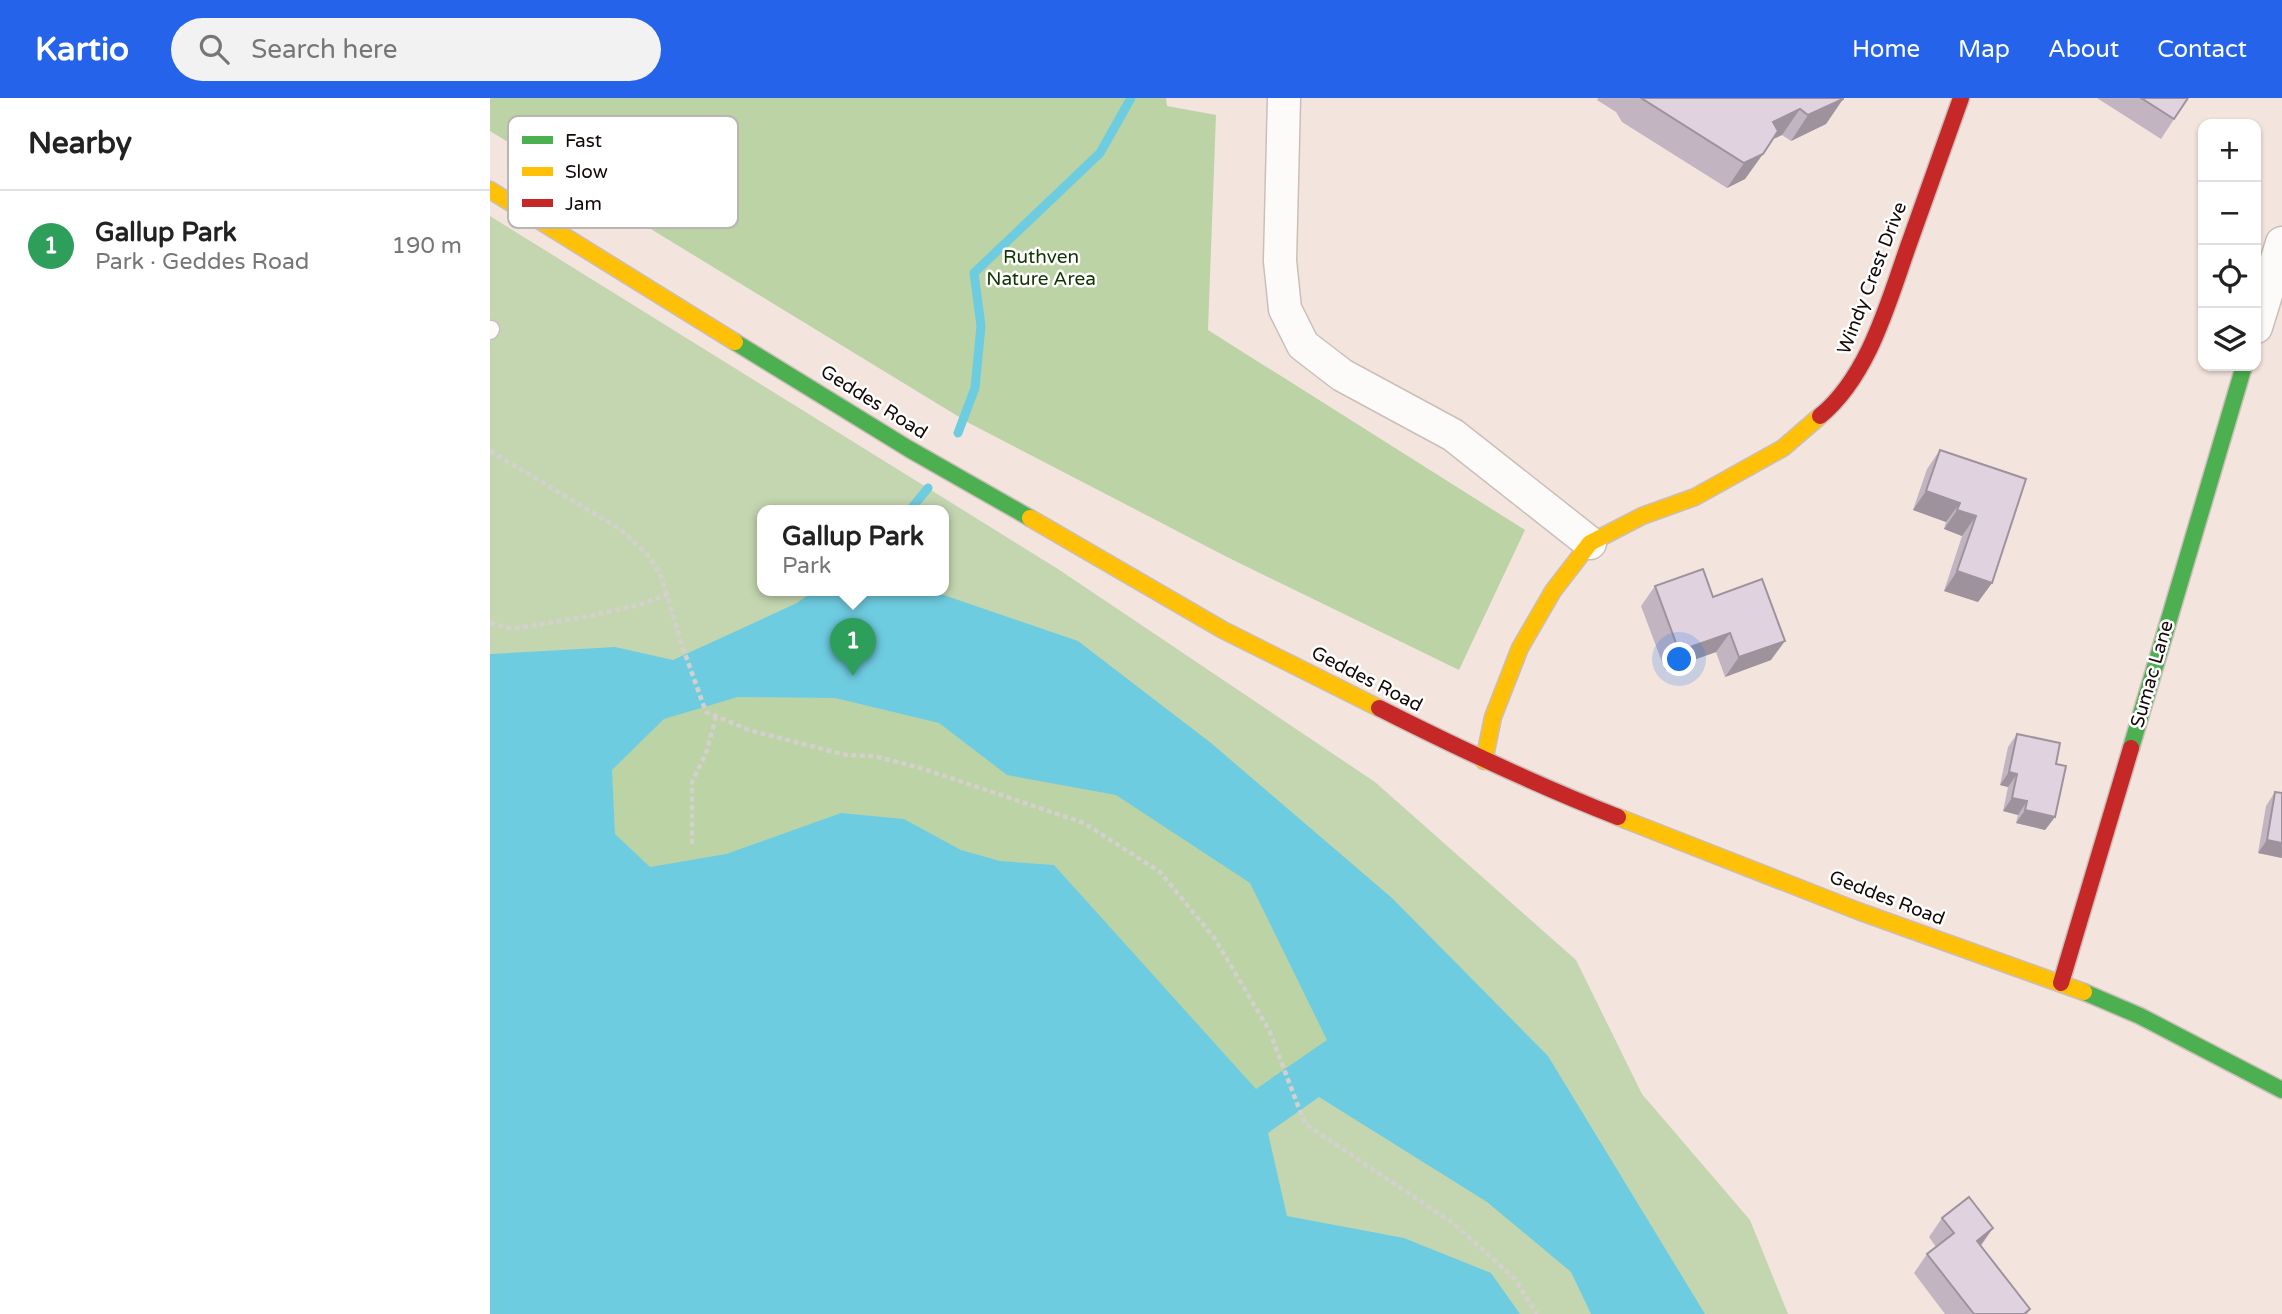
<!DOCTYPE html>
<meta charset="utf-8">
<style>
:root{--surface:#fff;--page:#f2f2f2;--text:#222;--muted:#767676;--line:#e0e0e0;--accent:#2563eb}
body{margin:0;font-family:"Varela Round",sans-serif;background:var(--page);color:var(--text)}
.controls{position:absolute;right:21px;top:21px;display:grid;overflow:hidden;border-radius:14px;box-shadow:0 2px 5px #0004}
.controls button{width:63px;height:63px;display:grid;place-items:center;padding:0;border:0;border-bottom:2px solid var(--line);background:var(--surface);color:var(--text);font:35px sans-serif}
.you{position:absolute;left:1190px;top:562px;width:24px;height:24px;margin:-18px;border:5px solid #fff;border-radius:50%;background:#1a73e8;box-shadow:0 0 0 10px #1a73e833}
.badge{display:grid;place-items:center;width:46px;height:46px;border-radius:50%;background:var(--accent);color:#fff;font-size:23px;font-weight:700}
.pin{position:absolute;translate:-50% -58px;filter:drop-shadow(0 2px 4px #0008)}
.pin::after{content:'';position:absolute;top:37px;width:24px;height:21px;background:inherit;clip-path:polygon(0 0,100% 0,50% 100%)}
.popup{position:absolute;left:267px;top:407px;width:192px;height:91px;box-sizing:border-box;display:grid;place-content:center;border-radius:14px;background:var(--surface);filter:drop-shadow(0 2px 5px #0005);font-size:23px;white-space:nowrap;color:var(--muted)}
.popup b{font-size:26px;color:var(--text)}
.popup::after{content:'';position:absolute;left:50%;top:100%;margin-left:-14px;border:14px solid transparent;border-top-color:var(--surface)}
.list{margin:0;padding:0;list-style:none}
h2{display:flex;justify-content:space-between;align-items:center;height:91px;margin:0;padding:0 28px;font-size:30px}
h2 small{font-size:23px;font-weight:400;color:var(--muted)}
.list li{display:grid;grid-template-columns:46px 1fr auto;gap:21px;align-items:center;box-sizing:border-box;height:112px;padding:0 28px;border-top:2px solid var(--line)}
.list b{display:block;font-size:26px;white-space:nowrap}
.list p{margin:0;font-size:23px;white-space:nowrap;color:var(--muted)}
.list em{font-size:23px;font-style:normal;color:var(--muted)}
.icon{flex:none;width:38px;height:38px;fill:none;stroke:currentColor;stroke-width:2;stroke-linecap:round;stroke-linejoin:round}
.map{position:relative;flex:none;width:1792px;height:1216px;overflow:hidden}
header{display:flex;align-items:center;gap:42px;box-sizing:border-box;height:98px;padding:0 35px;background:var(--accent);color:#fff}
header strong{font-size:33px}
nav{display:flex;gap:38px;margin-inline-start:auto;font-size:24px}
.search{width:490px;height:63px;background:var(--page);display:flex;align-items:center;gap:18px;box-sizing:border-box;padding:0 24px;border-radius:38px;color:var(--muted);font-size:26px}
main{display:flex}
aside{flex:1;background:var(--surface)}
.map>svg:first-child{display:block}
</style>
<header>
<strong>Kartio</strong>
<div class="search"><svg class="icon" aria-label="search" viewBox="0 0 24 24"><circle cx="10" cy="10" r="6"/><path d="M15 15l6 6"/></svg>Search here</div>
<nav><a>Home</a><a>Map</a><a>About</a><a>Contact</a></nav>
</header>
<main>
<aside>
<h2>Nearby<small></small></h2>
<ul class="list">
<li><span class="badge" style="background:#2e9e5b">1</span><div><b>Gallup Park</b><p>Park · Geddes Road</p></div><em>190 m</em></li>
</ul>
</aside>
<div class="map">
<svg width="1792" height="1216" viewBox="0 0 1792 1216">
<rect width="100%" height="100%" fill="#f4e4de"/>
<path fill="#c4d6b0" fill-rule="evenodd" d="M0 118 568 471 885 684 1086 862 1152 996 1260 1122 1298 1216H0ZM272 412H454V492H272Z"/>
<path fill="#bbd3a5" d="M0 0H676L677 8 726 17 718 232 1035 432 969 572 737 459 479 325 0 33Z
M248 599 345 600 449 625 517 677 626 696 760 785 838 942 766 991 564 767 510 763 471 752 414 721 351 715 236 756 160 769 125 736 122 672 174 621Z"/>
<path fill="#6ecce0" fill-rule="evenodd" d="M325 492H439L588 543 721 645 902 800 1058 958 1215 1216H1101L1081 1174 997 1104 829 999 778 1035 797 1118 914 1140 1001 1175 1030 1216H0V556L125 549 183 562 307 505ZM248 599 345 600 449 625 517 677 626 697 760 785 837 942 766 991 564 767 510 763 471 752 414 721 351 715 236 756 160 769 125 736 122 672 174 621Z"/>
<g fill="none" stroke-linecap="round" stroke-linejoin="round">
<path stroke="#6ecce0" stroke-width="9" d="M468 335 485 290 491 228 484 175 610 55 641 0
M420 412 438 390"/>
<g stroke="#cbbeb9" stroke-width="19">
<path id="lane" d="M0 233 1 231"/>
</g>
<g stroke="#cbbeb9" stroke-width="35">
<path id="street" d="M794 0 790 163 795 211 813 247 852 277 963 337 1100 445
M1766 229 1792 145"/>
</g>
<g stroke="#cbbeb9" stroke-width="19">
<path id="fast" d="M245 244 419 351 540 420
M1641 650 1754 268
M1594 894 1650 918 1792 992"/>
</g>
<g stroke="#cbbeb9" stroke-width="19">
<path id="slow" d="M0 92 245 244
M540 420 733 532 889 610
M994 663 1003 619 1030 550 1063 493 1100 445 1152 418 1205 399 1293 350 1330 318
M1128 719 1368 813 1594 894"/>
</g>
<g stroke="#cbbeb9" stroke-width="19">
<path id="jam" d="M1330 318C1380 277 1399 201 1420 143 1437 95 1454 48 1471 0
M889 610C968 650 1046 687 1128 719
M1571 885 1641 650"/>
</g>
<path stroke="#d4d0ce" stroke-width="4.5" stroke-dasharray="5 3.5" stroke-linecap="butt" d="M0 353 130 431 157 456 170 475 193 550 216 614 259 632 356 657 384 658 431 670 594 725 670 774 725 841 779 932 815 1026 963 1125 1025 1181 1047 1216
M0 525 23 531 100 518 149 507 178 496
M202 746V684L216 655 226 619"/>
<use href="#lane" stroke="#fdfbfa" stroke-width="16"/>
<use href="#street" stroke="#fdfbfa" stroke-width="32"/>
<use href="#fast" stroke="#4caf50" stroke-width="16"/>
<use href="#slow" stroke="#ffc107" stroke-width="16"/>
<use href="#jam" stroke="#c62828" stroke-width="16"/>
</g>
<path fill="#c2b5c1" d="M1108 0H1353V1L1336 26 1301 43 1292 37 1283 41 1255 81 1237 90 1132 24 1126 14 1107 2Z
M1607 0H1698L1671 41Z
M1450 352 1536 381 1502 485 1488 504 1454 493 1472 438 1454 431 1456 424 1423 412 1437 371Z
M1165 488 1223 499 1281 562 1235 579 1226 554 1175 572 1151 508Z
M1527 636 1566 666 1565 719 1555 732 1526 725 1528 717 1513 713 1518 689 1510 687 1518 649Z
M1785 694 1792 695V760L1768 755 1776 708Z
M1452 1120 1503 1130 1491 1148 1540 1211 1537 1216H1455L1424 1175 1437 1156 1446 1149 1439 1139Z"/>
<path fill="#9e939d" d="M1353 1 1336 26 1301 43 1318 17Z
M1310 11 1292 37 1265 49 1283 24Z
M1273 56 1255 81 1237 90 1254 65Z
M1436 393 1470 405 1456 424 1423 412Z
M1467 412 1486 418 1472 438 1454 431Z
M1467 473 1502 485 1488 504 1454 493Z
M1240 535 1226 554 1175 572 1189 553Z
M1295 543 1281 562 1235 579 1249 559Z
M1519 674 1527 676 1518 689 1510 687Z
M1522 700 1537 703 1528 717 1513 713Z
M1535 712 1565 719 1555 732 1526 725Z
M1777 742 1792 745V760L1768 755Z
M1503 1130 1489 1149 1487 1143Z"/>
<path fill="#e1d2e0" stroke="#9e939d" stroke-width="2" d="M1151 0H1353V1L1318 17 1310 11 1283 24 1288 33 1273 56 1254 65Z
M1651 0H1698L1684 21Z
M1450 352 1536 381 1502 485 1467 473 1486 418 1467 412 1470 405 1436 393Z
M1213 471 1223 499 1272 481 1295 543 1249 559 1240 535 1189 553 1165 488Z
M1527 636 1570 645 1566 666 1576 668 1565 719 1535 712 1537 703 1522 700 1527 676 1519 674Z
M1785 694 1792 695V745L1777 742Z
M1479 1099 1503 1130 1487 1143 1540 1211 1534 1216H1484L1437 1156 1464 1135 1452 1120Z"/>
<g text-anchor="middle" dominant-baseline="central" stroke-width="5" stroke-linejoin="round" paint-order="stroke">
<g font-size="19" fill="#123600" stroke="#fff">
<text x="551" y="159">Ruthven<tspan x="551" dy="22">Nature Area</tspan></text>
</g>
<g font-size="19" fill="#130906" stroke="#fff">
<text transform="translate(1382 180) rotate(-69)">Windy Crest Drive</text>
<text transform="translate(384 304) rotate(32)">Geddes Road</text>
<text transform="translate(1662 576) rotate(-74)">Sumac Lane</text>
<text transform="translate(877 581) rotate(27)">Geddes Road</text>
<text transform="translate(1397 800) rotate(21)">Geddes Road</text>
</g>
</g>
<rect x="18" y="18" width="230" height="112" rx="10" fill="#fff" stroke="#b8b5b4" stroke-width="2"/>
<rect x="32" y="38" width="31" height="8" fill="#4caf50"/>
<rect x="32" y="69" width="31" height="9" fill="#ffc107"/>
<rect x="32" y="101" width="31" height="8" fill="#c62828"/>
<g font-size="19" fill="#130906">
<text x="75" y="49">Fast</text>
<text x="75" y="80">Slow</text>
<text x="75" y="112">Jam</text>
</g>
</svg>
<div class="controls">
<button>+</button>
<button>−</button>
<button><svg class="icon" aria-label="locate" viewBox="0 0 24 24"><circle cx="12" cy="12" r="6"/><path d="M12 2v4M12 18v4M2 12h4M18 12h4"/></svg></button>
<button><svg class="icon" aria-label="layers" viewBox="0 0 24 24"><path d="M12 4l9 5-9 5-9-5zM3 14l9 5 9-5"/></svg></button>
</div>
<div class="you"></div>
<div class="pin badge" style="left:363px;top:578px;background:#2e9e5b">1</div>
<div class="popup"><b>Gallup Park</b>Park</div>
</div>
</main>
